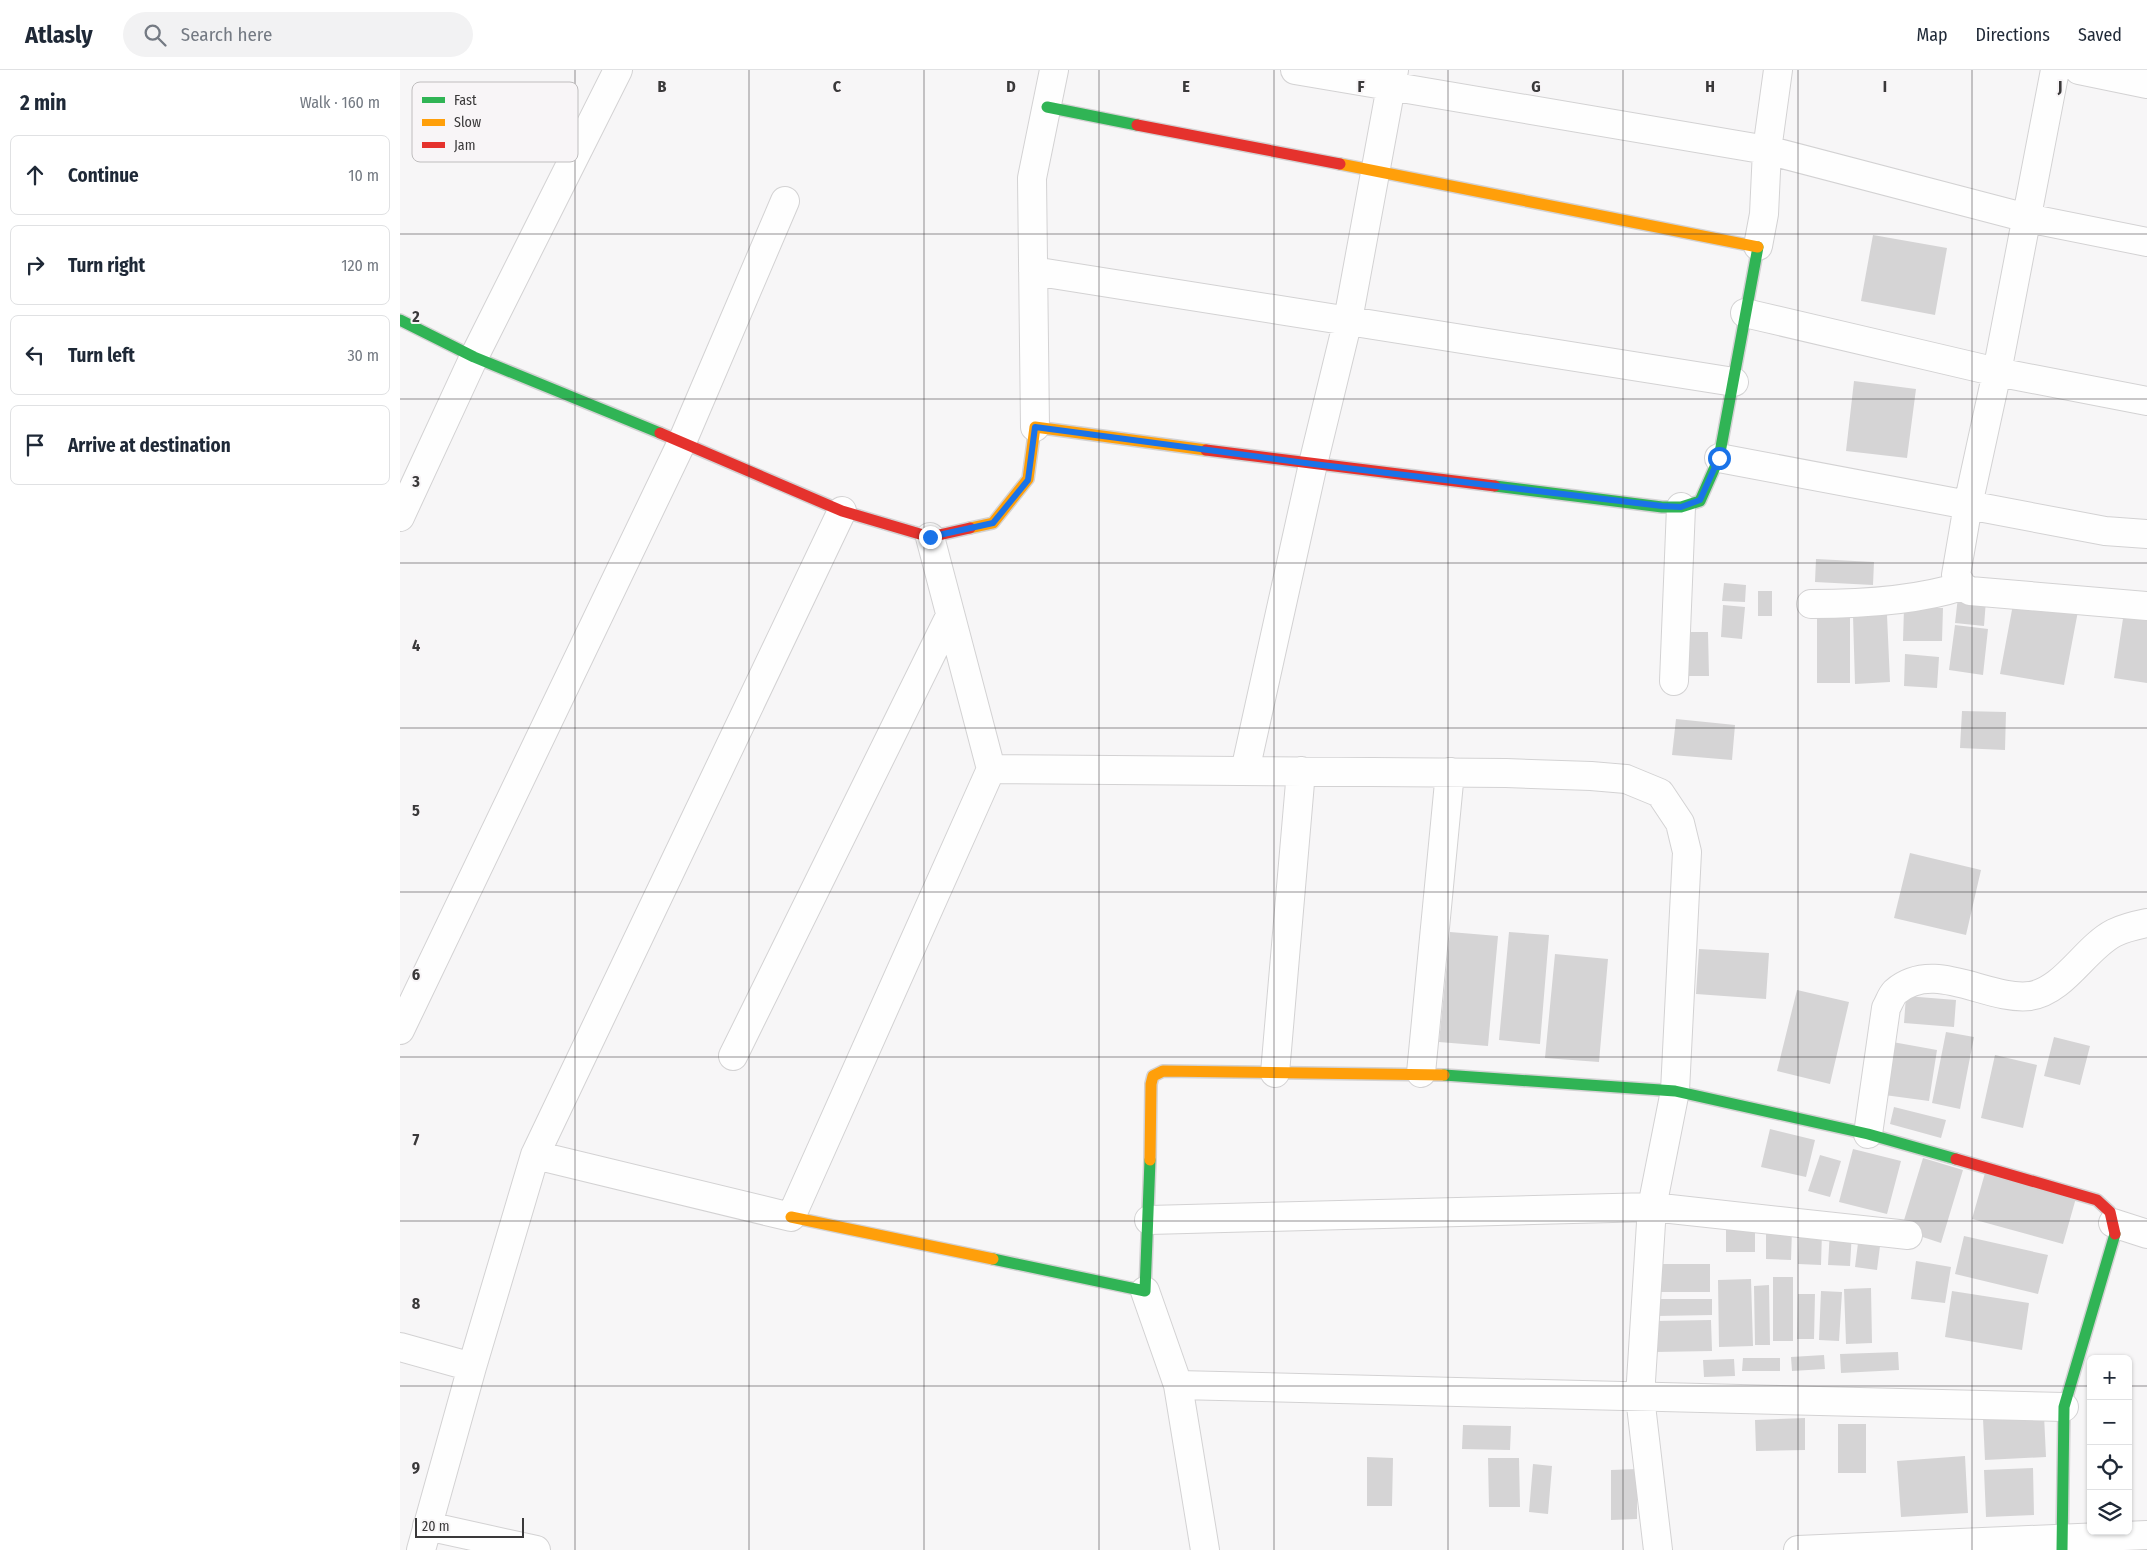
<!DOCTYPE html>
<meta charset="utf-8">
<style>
:root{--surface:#fff;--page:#f2f2f3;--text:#1f2937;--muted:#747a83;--line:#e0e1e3}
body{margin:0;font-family:"Fira Sans Condensed",sans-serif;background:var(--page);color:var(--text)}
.controls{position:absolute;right:15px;bottom:15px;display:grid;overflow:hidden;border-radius:8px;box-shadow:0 1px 4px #0004}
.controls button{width:45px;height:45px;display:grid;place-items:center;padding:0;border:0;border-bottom:1px solid var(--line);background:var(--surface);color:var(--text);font:25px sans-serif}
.scale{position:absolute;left:15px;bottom:12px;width:109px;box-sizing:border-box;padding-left:5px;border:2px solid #3a393a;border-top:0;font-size:14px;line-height:18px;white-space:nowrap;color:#3a393a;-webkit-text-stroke:4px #f8f5f7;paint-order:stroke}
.stop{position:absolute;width:15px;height:15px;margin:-11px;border:4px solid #1a73e8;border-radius:50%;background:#fff}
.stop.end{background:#1a73e8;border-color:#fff;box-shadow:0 1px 5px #0008}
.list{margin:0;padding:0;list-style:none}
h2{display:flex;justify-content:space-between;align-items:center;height:65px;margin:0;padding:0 20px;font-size:21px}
h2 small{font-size:16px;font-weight:400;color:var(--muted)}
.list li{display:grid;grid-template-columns:32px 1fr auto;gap:15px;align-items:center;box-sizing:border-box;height:80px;margin:0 10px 10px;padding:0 10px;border:1px solid var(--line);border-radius:8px}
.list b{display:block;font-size:19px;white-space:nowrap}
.list em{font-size:16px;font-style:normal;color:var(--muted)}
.icon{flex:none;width:28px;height:28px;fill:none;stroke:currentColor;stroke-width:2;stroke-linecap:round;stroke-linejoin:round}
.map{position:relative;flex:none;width:1747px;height:1480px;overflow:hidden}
header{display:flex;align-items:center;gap:30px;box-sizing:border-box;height:70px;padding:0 25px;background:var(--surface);border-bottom:1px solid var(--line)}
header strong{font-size:24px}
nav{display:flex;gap:28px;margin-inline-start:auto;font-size:18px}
.search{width:350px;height:45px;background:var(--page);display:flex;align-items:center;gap:12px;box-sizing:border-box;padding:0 18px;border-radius:28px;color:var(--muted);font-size:19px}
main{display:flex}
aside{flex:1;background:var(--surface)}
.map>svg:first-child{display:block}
</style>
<header>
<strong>Atlasly</strong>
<div class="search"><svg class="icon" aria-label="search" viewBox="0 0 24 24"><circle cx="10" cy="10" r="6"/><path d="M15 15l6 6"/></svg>Search here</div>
<nav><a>Map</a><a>Directions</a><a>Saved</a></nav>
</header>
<main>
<aside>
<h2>2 min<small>Walk · 160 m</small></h2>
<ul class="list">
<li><svg class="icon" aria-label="ahead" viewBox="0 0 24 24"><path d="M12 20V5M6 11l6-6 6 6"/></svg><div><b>Continue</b></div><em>10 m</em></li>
<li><svg class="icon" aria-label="right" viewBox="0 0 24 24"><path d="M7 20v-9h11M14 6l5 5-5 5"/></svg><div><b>Turn right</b></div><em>120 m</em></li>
<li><svg class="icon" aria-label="left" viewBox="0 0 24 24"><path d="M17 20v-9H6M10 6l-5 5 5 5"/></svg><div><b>Turn left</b></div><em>30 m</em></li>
<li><svg class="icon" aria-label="arrive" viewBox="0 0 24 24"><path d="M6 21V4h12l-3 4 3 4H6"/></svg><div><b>Arrive at destination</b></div></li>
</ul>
</aside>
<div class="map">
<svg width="1747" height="1480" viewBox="0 0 1747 1480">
<rect width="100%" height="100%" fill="#f7f6f7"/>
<path fill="#d5d4d5" d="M1473 165 1547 178 1535 245 1461 231Z
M1454 311 1516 319 1507 388 1446 381Z
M1416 489 1474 492 1473 515 1415 512Z
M1324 513 1346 515 1345 532 1322 531Z
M1358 521H1372V546H1358Z
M1558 527 1586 530 1584 556 1555 553Z
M1614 529 1678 541 1664 615 1600 604Z
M1323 535 1345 537 1342 569 1321 567Z
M1504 538H1543L1542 571H1503Z
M1724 542 1747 546V613L1714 608Z
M1487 545 1490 612 1455 614 1453 546Z
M1417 547H1450V613H1417Z
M1555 555 1588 559 1583 605 1549 600Z
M1285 562H1308L1309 606H1286Z
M1505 584 1539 587 1537 618 1504 616Z
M1562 641 1606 642 1605 680 1560 678Z
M1276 649 1335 655 1332 690 1272 685Z
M1510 783 1581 800 1566 865 1494 848Z
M1050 862 1098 866 1088 976 1039 972Z
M1109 862 1149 865 1140 974 1099 970Z
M1299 879 1369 883 1366 929 1296 924Z
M1155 884 1208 889 1199 992 1145 988Z
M1397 920 1449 932 1430 1014 1377 1001Z
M1506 926 1556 930 1554 957 1504 953Z
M1546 962 1574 967 1560 1039 1532 1033Z
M1654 967 1690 976 1680 1015 1644 1006Z
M1487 971 1537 980 1529 1031 1477 1024Z
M1595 985 1637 995 1623 1058 1581 1048Z
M1494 1037 1546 1050 1541 1068 1490 1054Z
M1370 1059 1415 1070 1406 1107 1361 1097Z
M1453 1079 1501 1091 1487 1144 1439 1132Z
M1420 1085 1441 1091 1430 1127 1408 1121Z
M1523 1088 1563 1100 1541 1173 1501 1160Z
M1585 1103 1676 1128 1663 1174 1572 1149Z
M1326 1153H1355V1182H1326Z
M1366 1159H1392L1391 1190 1366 1189Z
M1430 1160 1452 1162 1450 1196 1428 1195Z
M1399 1161 1422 1162 1421 1195 1398 1194Z
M1459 1165 1481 1168 1477 1200 1455 1197Z
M1564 1166 1648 1185 1638 1224 1555 1204Z
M1516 1191 1551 1197 1545 1233 1511 1229Z
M1253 1194H1310V1222H1253Z
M1373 1207H1393V1271H1373Z
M1351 1209 1353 1276 1319 1277 1318 1210Z
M1369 1215 1370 1275H1355L1354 1216Z
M1471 1218 1472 1273 1446 1274 1444 1219Z
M1421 1221 1442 1222 1439 1271 1419 1270Z
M1552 1221 1629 1233 1622 1280 1545 1267Z
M1398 1224H1415L1414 1269H1397Z
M1257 1229H1312V1245L1257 1246Z
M1311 1250 1312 1281 1255 1282 1254 1251Z
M1498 1282 1499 1300 1441 1303 1440 1284Z
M1424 1285 1425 1299 1392 1301 1391 1287Z
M1343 1288H1380V1301H1342Z
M1334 1289 1335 1306 1304 1307 1303 1290Z
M1644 1345 1646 1387 1585 1390 1583 1349Z
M1405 1348V1380L1356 1381 1355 1350Z
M1438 1354H1466V1403H1438Z
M1063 1355 1111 1356 1110 1380 1062 1379Z
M1565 1386 1568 1443 1501 1447 1497 1391Z
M967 1387 993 1388 992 1436H967Z
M1088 1388H1119L1120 1437H1089Z
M1133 1394 1152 1396 1148 1444 1129 1442Z
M1633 1398 1634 1445 1586 1447 1584 1400Z
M1237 1399V1449L1211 1450V1400Z"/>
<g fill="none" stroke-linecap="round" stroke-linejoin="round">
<g stroke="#d3d2d3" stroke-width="30">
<path id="street" d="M895 0 1367 80 1627 148 1747 172
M1679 0 1747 14
M1358 176 1364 144 1367 80 1378 0
M633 201 1334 312
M1345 243 1597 302 1747 331
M635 357 632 108 654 0
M1319 388 1568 435 1597 302 1655 0
M0 447 74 287 218 0
M1747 464 1705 461 1568 435 1556 505 1562 516 1570 521 1747 536
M1411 534C1459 534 1516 531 1562 516
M1274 611 1281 437
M591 699 1106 703 1191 706 1226 709 1260 723 1280 753 1287 782 1275 1021 1252 1137 1240 1327 1258 1480
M845 701 913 394 948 250 994 0
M0 960 282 372 385 131
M333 986 550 546
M875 1003 901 701
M1021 1003 1050 702
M1468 1064 1486 938C1489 933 1491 926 1495 922 1534 888 1587 931 1630 926 1664 921 1685 878 1714 863 1724 858 1737 855 1747 853
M135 1085 391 1147 591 699 530 467
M749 1150 1252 1137 1508 1165
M1713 1153 1747 1164
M745 1221 778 1315 1664 1337
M0 1277 72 1297
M778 1315 805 1480
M27 1456 136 1480
M21 1480 72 1297 135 1085 442 441
M1398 1480 1747 1465"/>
</g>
<g stroke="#d3d2d3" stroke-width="14">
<path id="fast" d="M647 37 737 55
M0 250 74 287 260 363
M1095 416 1262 437H1281L1300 431 1319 388 1358 177
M1044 1005 1275 1021 1468 1064 1556 1089
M593 1189 745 1221 750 1090
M1662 1480 1664 1337 1715 1164"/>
</g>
<g stroke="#d3d2d3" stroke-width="14">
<path id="slow" d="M940 94 1358 177
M570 458 593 453 628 409 635 357 806 380
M750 1090 751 1014 753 1006 763 1001 1044 1005
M391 1147 593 1189"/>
</g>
<g stroke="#d3d2d3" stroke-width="14">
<path id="jam" d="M737 55 940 94
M260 363 442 441 530 467 570 458
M806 380 1095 416
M1556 1089 1697 1130 1710 1142 1715 1164"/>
</g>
<use href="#street" stroke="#fefefe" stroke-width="28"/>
<use href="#fast" stroke="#30b455" stroke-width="11"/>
<use href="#slow" stroke="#ff9f0a" stroke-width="11"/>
<use href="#jam" stroke="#e5322d" stroke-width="11"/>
</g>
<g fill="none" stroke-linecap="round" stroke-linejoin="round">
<path stroke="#1a73e8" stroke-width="6" d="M530 467 593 453 628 410 635 357 913 394 1262 436 1281 437 1300 430 1319 388"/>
</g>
<path fill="none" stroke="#3a393a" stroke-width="1" stroke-opacity="0.55" d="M175 0V1480M349 0V1480M524 0V1480M699 0V1480M874 0V1480M1048 0V1480M1223 0V1480M1398 0V1480M1572 0V1480M0 164H1747M0 329H1747M0 493H1747M0 658H1747M0 822H1747M0 987H1747M0 1151H1747M0 1316H1691M1728 1316H1747"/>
<rect x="12" y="12" width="166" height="80" rx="8" fill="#f8f5f7" stroke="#bfbdbe" stroke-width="1"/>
<rect x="22" y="27" width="23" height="6" fill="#30b455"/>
<rect x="22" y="49" width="23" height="7" fill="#ff9f0a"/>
<rect x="22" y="72" width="23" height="6" fill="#e5322d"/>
<g font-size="14" fill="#3a393a">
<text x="54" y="35">Fast</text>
<text x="54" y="57">Slow</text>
<text x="54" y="80">Jam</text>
</g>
<g font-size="16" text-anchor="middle" font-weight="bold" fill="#3a393a" stroke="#f8f5f7" stroke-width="4" stroke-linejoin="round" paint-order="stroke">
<text x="262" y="22">B</text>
<text x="437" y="22">C</text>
<text x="611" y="22">D</text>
<text x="786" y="22">E</text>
<text x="961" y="22">F</text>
<text x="1136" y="22">G</text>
<text x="1310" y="22">H</text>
<text x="1485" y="22">I</text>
<text x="1660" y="22">J</text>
<text x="16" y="252">2</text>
<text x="16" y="417">3</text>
<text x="16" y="581">4</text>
<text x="16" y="746">5</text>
<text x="16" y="910">6</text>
<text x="16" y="1075">7</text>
<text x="16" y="1239">8</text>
<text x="16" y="1403">9</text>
</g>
</svg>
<div class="controls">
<button>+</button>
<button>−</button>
<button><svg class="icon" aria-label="locate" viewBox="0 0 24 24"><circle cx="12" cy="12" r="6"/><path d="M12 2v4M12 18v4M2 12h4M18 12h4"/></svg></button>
<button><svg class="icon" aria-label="layers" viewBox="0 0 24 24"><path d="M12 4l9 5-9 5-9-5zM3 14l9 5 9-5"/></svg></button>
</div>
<div class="scale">20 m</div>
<div class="stop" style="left:1319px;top:388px"></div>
<div class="stop end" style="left:530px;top:467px"></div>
</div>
</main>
